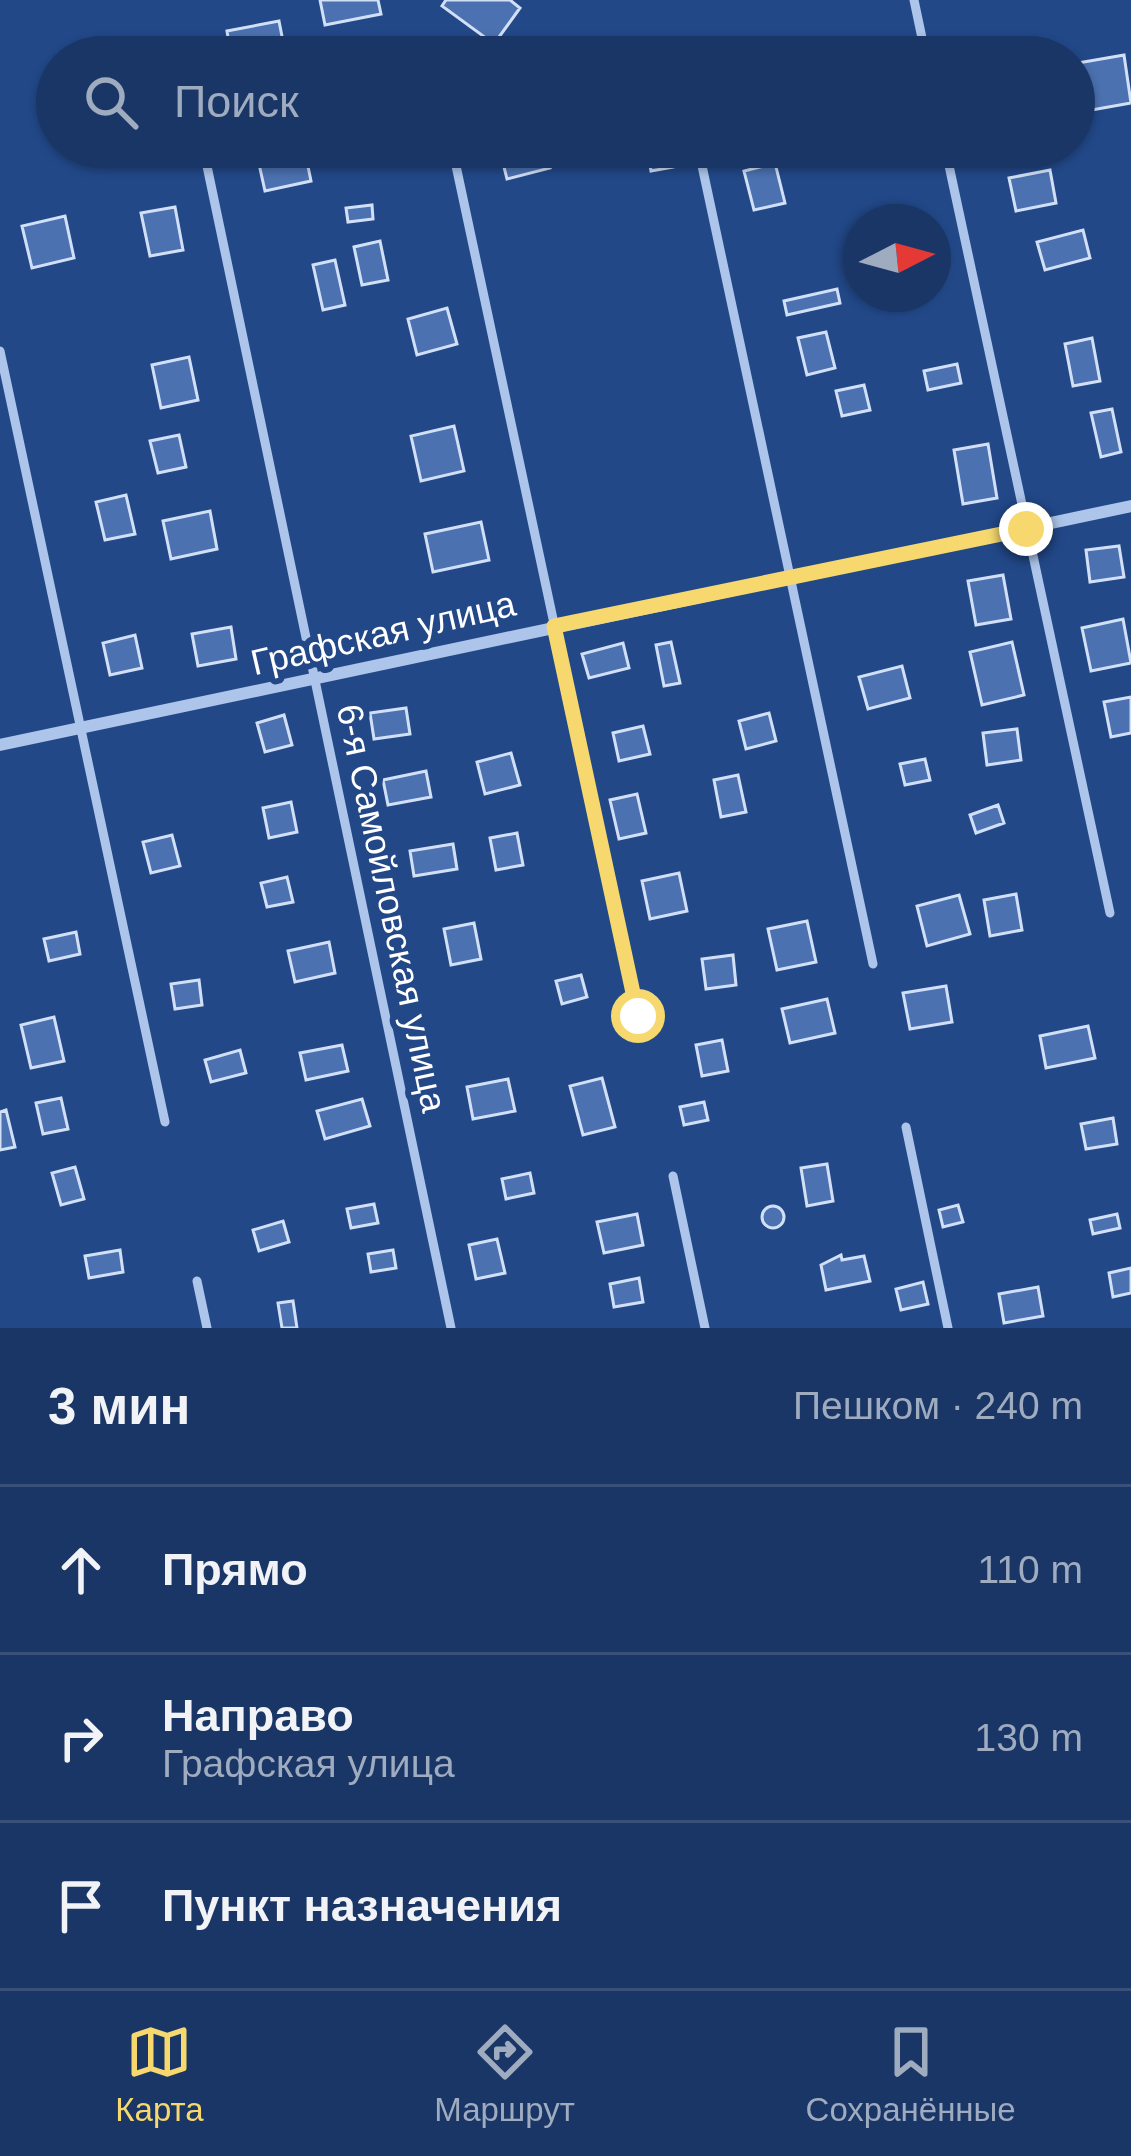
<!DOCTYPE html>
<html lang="ru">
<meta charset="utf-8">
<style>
:root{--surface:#1a3666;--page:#233e6c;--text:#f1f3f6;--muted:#9fabbf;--line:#38507a;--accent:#f6d86f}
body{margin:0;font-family:Arial,sans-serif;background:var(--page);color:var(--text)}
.compass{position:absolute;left:843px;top:204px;width:108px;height:108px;border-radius:50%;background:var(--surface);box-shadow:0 3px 9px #0004;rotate:84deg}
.stop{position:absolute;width:36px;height:36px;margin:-27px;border:9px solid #f6d86f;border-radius:50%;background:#fff}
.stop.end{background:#f6d86f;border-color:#fff;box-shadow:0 3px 12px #0008}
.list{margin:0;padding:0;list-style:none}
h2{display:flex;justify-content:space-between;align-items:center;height:156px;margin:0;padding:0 48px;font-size:51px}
h2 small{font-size:39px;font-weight:400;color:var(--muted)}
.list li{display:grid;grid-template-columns:78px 1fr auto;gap:36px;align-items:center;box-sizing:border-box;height:168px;padding:0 48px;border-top:3px solid var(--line)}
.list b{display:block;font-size:45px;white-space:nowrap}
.list p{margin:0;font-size:39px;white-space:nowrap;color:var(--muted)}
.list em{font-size:39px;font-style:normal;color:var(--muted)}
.icon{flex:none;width:66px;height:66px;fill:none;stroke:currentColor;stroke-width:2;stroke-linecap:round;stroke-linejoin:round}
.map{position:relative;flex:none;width:1131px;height:1328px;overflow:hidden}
.search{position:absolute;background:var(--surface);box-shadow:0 3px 9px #0004;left:36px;right:36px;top:36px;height:132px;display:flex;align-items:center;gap:30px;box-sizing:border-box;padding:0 42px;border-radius:66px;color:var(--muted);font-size:45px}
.sheet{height:660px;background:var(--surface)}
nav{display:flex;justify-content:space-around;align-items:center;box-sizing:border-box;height:168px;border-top:3px solid var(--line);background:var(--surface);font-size:33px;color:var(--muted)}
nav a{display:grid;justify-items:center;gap:6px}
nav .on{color:var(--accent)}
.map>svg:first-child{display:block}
</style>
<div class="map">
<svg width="1131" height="1328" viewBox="0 0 1131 1328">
<rect width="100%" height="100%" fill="#224888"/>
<path fill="#4b71b0" stroke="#d2e0f7" stroke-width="3" d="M320 0H378L381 14 325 25Z
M446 0H510L520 8 494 44 442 6Z
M279 21 286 57H231L227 31Z
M155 44 157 57H111L110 51Z
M1124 55 1131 103 1086 111 1078 63Z
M304 147 311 181 265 191 257 155Z
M499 147H545L550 168 507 179Z
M669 147 673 167 651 171 647 150Z
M881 147H911L913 159 885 165Z
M775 163 785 203 754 210 744 171Z
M1050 170 1056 203 1016 211 1009 178Z
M372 205 373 219 348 222 346 208Z
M175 207 183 250 150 256 141 213Z
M65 216 74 258 32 268 22 226Z
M1083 230 1090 258 1045 270 1037 242Z
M380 241 388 280 362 285 354 247Z
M335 260 345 305 323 310 313 265Z
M837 289 840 303 787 315 784 301Z
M447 308 457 344 417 355 408 319Z
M826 332 835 368 807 375 798 338Z
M1092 338 1100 381 1073 386 1065 344Z
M189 357 198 400 161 408 152 365Z
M957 364 961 383 928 390 924 371Z
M864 385 870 410 842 416 836 391Z
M1112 409 1121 452 1101 457 1091 413Z
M454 426 464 471 421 481 411 436Z
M179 435 186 467 158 473 150 441Z
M988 444 997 498 963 504 954 450Z
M126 495 135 534 105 540 96 502Z
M210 511 217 549 171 559 163 521Z
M481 522 489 560 433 572 425 534Z
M1119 546 1124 577 1090 582 1086 550Z
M1003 575 1011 619 976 625 968 581Z
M1123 619 1131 663 1091 671 1082 628Z
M231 627 236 659 198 666 192 634Z
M135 635 142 668 110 675 103 643Z
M671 642 680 683 664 686 656 645Z
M1012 642 1024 695 982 705 970 652Z
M623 643 629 668 589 678 582 654Z
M902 666 910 698 868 709 859 677Z
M1131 697V733L1111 737 1104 702Z
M406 708 410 734 374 739 370 713Z
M769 713 776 741 746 749 739 721Z
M284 715 292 745 265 752 257 723Z
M643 726 650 754 619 761 613 733Z
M1017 729 1021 760 987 765 983 733Z
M511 753 520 785 485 794 477 762Z
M925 759 930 780 905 785 900 764Z
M426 771 431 797 388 805 383 780Z
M738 775 746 812 721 817 714 780Z
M637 794 646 833 619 839 610 800Z
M291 802 297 832 269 838 263 808Z
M998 805 1004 823 976 833 970 815Z
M517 833 523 865 496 870 490 838Z
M172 835 180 866 151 873 143 842Z
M453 844 457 869 414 876 410 851Z
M679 873 687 911 650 919 642 881Z
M287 877 293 902 267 907 261 883Z
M1016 894 1022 930 990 936 984 900Z
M959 895 970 934 927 946 917 906Z
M807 921 816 962 777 970 768 929Z
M474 923 481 959 451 965 444 929Z
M76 932 80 954 49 961 44 939Z
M329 942 335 973 295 982 288 951Z
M733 955 736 985 706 989 702 959Z
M581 975 587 997 562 1004 556 981Z
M199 980 202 1005 175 1009 171 984Z
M946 986 952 1022 910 1029 903 993Z
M827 999 835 1033 790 1043 782 1009Z
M54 1017 64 1061 31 1068 21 1025Z
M1088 1026 1095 1058 1046 1068 1040 1036Z
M722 1040 728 1071 702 1076 696 1045Z
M342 1045 348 1071 306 1080 300 1053Z
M240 1050 246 1073 211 1082 205 1060Z
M602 1078 615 1127 583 1135 570 1086Z
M508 1079 515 1111 473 1119 467 1087Z
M61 1098 68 1129 43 1134 36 1103Z
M362 1099 370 1126 325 1139 317 1111Z
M704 1102 708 1120 684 1125 680 1107Z
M6 1110 15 1147 0 1150V1112Z
M1113 1118 1117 1144 1086 1149 1081 1124Z
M827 1164 833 1201 807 1206 801 1168Z
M75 1167 84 1199 61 1205 52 1173Z
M530 1173 534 1193 506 1199 502 1179Z
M374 1204 378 1223 351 1228 347 1209Z
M958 1205 963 1222 943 1227 939 1210Z
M762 1217a11 11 0 1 1 22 0a11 11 0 1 1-22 0Z
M637 1214 643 1245 604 1253 597 1222Z
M1117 1214 1120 1228 1093 1234 1090 1220Z
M283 1221 289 1242 259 1251 253 1230Z
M497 1239 505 1273 476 1279 469 1245Z
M120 1250 123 1272 89 1278 85 1256Z
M393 1250 396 1268 371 1272 368 1254Z
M841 1255 842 1260 864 1256 870 1281 826 1290 821 1265Z
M1131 1268V1293L1113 1297 1109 1273Z
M639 1278 643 1302 614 1307 610 1284Z
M923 1282 928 1304 901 1310 896 1289Z
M1038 1287 1043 1316 1004 1323 999 1294Z
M293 1301 297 1328H282L278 1303Z"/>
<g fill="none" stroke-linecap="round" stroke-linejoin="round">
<path stroke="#adc5ea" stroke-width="9" d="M914 0 926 57
M677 48 679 57
M203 147 451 1328
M452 147 638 1016
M698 147 873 964
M945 147 1110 913
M0 351 165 1122
M906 1127 948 1328
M673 1176 705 1328
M197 1281 207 1328"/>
<path stroke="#adc5ea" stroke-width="12" d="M0 745 1131 506"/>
</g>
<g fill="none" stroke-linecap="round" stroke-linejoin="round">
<path stroke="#f6d86f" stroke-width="15" d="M638 1016 554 626 1026 529"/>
</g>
<g text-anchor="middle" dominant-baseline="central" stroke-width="12" stroke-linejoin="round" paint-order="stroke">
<g font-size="36" fill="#fff" stroke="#224888">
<text transform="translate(383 633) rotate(-13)">Графская улица</text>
<text transform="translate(392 908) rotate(78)">6-я Самойловская улица</text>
</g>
</g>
</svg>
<svg class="compass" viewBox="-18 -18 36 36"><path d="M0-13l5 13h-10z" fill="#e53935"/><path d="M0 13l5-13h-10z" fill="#9fabbf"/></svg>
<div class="stop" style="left:638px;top:1016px"></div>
<div class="stop end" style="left:1026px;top:529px"></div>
<div class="search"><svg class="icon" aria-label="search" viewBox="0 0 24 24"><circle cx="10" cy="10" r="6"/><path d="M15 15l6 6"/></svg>Поиск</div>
</div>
<section class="sheet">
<h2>3 мин<small>Пешком · 240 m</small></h2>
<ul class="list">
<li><svg class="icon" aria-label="ahead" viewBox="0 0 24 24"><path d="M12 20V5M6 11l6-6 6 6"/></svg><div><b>Прямо</b></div><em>110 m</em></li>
<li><svg class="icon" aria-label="right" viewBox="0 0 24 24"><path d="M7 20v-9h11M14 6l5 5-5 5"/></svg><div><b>Направо</b><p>Графская улица</p></div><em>130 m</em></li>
<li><svg class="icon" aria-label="arrive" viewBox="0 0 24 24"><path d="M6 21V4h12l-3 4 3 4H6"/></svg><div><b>Пункт назначения</b></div></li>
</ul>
</section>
<nav>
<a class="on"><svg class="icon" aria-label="map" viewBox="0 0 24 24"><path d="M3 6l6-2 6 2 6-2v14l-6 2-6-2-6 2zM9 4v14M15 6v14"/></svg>Карта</a>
<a><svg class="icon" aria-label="directions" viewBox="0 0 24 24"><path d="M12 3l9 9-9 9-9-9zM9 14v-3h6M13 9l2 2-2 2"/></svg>Маршрут</a>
<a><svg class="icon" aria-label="saved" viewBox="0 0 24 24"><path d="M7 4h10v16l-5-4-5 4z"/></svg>Сохранённые</a>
</nav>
